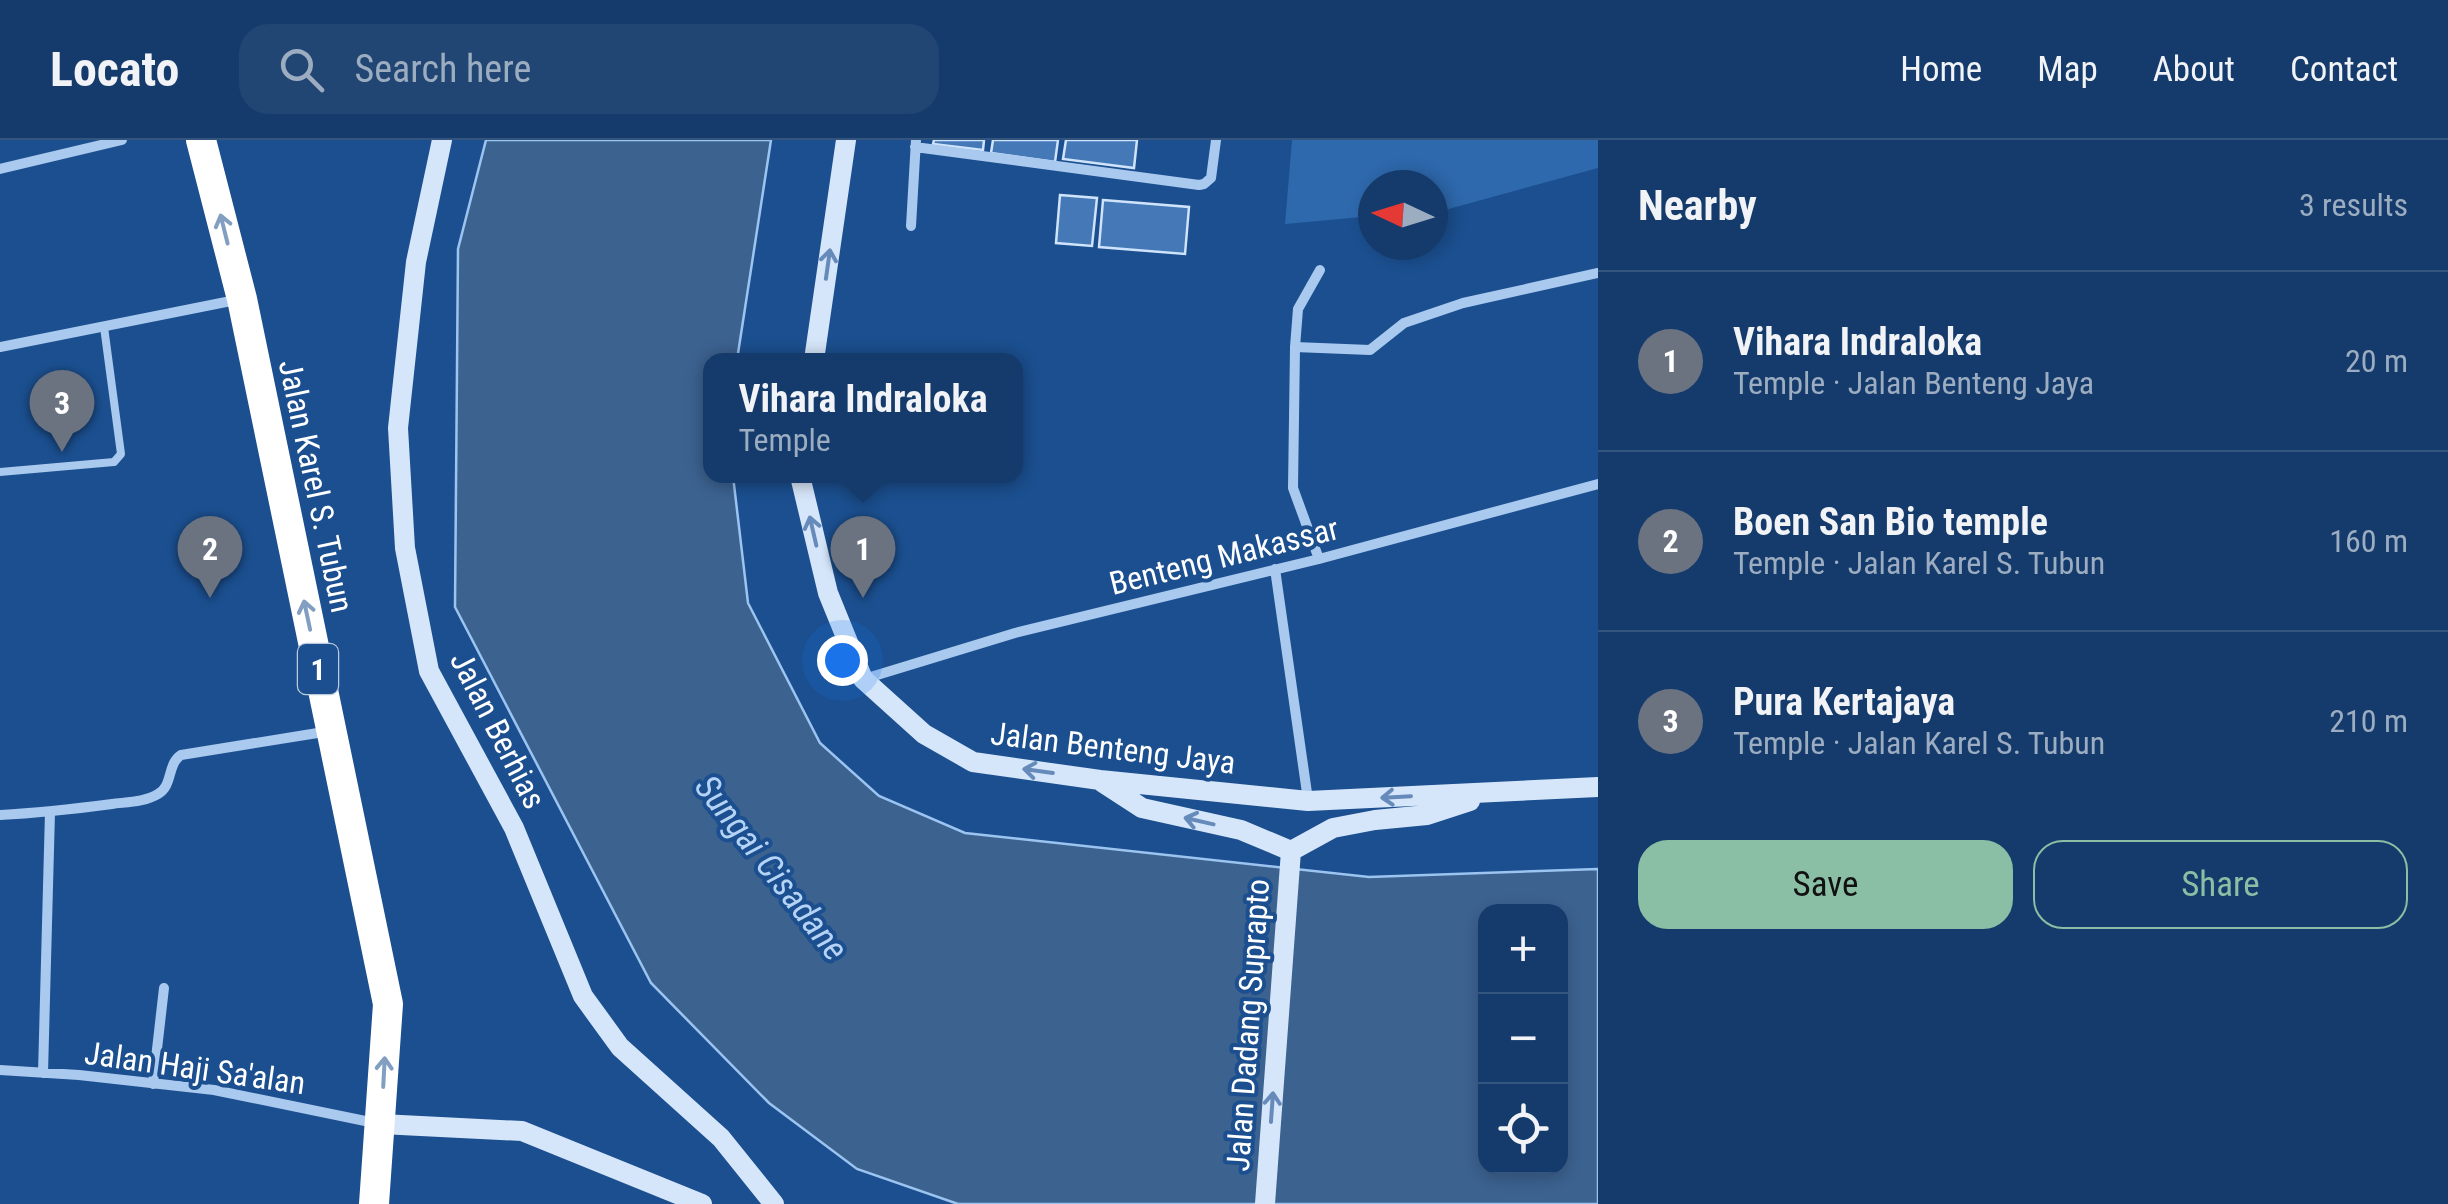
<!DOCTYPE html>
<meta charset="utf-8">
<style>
:root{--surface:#143b6b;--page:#214673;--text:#f1f3f6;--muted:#9dadc1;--line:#33557e;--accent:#8abfa5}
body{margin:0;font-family:"Roboto Condensed",sans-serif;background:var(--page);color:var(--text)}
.controls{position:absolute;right:30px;bottom:30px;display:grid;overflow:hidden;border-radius:20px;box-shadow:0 5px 15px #0003}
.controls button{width:90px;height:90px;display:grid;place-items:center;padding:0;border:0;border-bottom:2px solid var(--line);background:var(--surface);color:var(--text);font:50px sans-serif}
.compass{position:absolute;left:1358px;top:30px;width:90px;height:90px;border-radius:50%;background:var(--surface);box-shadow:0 5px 15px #0003;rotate:274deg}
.you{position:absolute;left:842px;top:520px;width:35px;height:35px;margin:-25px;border:8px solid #fff;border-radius:50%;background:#1a73e8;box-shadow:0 0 0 15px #1a73e833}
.badge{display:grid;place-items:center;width:65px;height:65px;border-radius:50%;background:var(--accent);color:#fff;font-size:32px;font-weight:700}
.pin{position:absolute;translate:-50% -82px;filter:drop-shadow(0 2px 5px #0008)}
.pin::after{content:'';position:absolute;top:52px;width:35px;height:30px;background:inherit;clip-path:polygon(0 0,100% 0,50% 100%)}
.popup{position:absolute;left:703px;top:213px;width:320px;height:130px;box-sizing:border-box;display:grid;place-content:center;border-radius:20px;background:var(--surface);filter:drop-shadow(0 2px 8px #0005);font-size:32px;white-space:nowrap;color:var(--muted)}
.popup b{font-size:38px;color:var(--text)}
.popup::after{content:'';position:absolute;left:50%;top:100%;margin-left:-20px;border:20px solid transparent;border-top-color:var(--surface)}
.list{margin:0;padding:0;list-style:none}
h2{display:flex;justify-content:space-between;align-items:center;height:130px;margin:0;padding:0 40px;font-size:42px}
h2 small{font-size:32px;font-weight:400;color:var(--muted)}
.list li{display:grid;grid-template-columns:65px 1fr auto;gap:30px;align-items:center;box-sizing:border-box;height:180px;padding:0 40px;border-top:2px solid var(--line)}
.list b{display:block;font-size:38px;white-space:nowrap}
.list p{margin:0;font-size:32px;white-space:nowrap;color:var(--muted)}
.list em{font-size:32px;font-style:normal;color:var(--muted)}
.actions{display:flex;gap:20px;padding:30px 40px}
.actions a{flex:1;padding:22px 0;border:2px solid var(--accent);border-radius:30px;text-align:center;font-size:35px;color:var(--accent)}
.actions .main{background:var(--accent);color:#111}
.icon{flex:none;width:55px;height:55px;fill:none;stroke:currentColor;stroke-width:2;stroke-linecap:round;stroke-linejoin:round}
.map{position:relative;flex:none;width:1598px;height:1064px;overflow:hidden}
header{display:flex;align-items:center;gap:60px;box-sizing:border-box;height:140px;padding:0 50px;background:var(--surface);border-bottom:2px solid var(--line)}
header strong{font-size:48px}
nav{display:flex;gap:55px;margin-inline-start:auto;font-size:35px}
.search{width:700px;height:90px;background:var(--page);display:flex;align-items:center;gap:25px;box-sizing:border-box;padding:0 35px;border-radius:30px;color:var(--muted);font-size:38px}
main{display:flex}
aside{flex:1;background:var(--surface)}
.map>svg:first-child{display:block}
</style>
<header>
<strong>Locato</strong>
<div class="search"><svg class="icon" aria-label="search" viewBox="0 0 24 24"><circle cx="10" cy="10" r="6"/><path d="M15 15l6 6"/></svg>Search here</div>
<nav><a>Home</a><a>Map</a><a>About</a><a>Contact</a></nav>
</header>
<main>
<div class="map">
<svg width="1598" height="1064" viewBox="0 0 1598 1064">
<rect width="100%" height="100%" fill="#1b4f8f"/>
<path fill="#2e69ad" d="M1292 0H1598V28L1445 70 1433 71V45H1373V76L1285 84Z"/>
<path fill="#3c6290" stroke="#9cc4f0" stroke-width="2.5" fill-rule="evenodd" d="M486 0H771L737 220H710V336H733L748 463 820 603 879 656 965 693 1369 737 1598 729V1064H958L857 1029 769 963 651 843 455 467 458 109ZM1486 772H1560V1026H1486Z"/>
<path fill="#4478b7" stroke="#cfe3fa" stroke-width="2.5" d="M934 0H984L983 10 933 4Z
M993 0H1058L1055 22 991 13Z
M1066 0H1137L1134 28 1063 19Z
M1060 55 1097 58 1092 106 1056 103Z
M1103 60 1189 67 1185 114 1099 107Z"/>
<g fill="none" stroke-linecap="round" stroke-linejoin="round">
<path stroke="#a9c9ee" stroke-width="8" d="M0 332 114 322 121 314 104 187"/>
<path stroke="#a9c9ee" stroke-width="10" d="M915 7 1199 45 1204 44 1211 38 1216 0
M0 29 122 0
M911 86 916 0
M0 207 241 159
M1295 207 1370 210 1404 183 1463 163 1598 133
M1319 419 1293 348 1295 207 1298 169 1320 130
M1275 429 1308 660
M864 539 1015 493 1319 419 1598 344
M0 675C38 673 74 669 112 664 127 662 145 662 158 654 173 646 167 624 181 615L330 591
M0 930 79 935 214 950 375 983
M43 933 50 672
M153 944 164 848"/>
<path stroke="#d6e6fa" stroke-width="20" d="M442 0 416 122 398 288 405 408 429 531 514 688 583 856 620 907 721 998 774 1064
M814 220 846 0
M800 336 828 453 863 539 924 594 973 622 1100 640 1308 661 1598 647
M1102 642 1142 668 1241 690 1291 711
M1291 711 1333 688 1375 680 1427 675 1470 661
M381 984 522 991 702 1064
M1265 1064 1291 711"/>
<path stroke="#fff" stroke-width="30" d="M201 0 242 159 388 864 374 1064"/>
</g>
<defs><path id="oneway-shaft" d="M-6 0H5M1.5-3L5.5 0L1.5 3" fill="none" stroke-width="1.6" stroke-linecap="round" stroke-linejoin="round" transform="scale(2.5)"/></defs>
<g stroke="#829ec1">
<use href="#oneway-shaft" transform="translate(224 89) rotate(-104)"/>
<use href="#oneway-shaft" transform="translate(307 475) rotate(-102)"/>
<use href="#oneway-shaft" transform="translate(384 932) rotate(-87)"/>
</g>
<g stroke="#668bba">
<use href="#oneway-shaft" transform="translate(828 124) rotate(-82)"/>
<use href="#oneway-shaft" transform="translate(813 391) rotate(-103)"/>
<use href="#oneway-shaft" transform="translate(1038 631) rotate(-172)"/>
<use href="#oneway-shaft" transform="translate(1396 657) rotate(177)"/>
<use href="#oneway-shaft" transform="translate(1199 681) rotate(-167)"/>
<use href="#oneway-shaft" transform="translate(1272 967) rotate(-86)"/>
</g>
<g text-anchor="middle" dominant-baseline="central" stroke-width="8" stroke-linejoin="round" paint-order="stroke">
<rect fill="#1b4f8f" stroke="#bbcadd" stroke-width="2.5" x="298" y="504" width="40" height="50" rx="8"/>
<g font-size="30" font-weight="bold" fill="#fff">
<text x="318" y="529">1</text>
</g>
<g font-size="32" fill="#fff" stroke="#1b4f8f">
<text transform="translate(316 346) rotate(78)">Jalan Karel S. Tubun</text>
<text transform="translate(1224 416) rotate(-14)">Benteng Makassar</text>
<text transform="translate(498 590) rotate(63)">Jalan Berhias</text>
<text transform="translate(1113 608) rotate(7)">Jalan Benteng Jaya</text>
<text transform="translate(1248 885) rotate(-86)">Jalan Dadang Suprapto</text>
<text transform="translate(195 928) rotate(8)">Jalan Haji Sa'alan</text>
</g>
<g font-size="35" font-style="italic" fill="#b5d3f5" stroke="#1b4f8f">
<text transform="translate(771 728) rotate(52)">Sungai Cisadane</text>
</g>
</g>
</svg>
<div class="controls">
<button>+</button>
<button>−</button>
<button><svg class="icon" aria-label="locate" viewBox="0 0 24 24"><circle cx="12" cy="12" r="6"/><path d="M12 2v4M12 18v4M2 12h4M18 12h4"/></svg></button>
</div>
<svg class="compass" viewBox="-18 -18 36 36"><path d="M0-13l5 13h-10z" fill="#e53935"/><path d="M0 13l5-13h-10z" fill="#9dadc1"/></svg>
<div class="you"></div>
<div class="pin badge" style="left:863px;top:458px;background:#6b7280">1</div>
<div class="popup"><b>Vihara Indraloka</b>Temple</div>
<div class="pin badge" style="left:210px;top:458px;background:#6b7280">2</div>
<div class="pin badge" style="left:62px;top:312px;background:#6b7280">3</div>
</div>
<aside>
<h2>Nearby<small>3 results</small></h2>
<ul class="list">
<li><span class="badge" style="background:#6b7280">1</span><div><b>Vihara Indraloka</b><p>Temple · Jalan Benteng Jaya</p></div><em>20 m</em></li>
<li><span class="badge" style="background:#6b7280">2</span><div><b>Boen San Bio temple</b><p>Temple · Jalan Karel S. Tubun</p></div><em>160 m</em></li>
<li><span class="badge" style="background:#6b7280">3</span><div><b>Pura Kertajaya</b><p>Temple · Jalan Karel S. Tubun</p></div><em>210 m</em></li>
</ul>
<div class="actions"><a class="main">Save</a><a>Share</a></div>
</aside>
</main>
